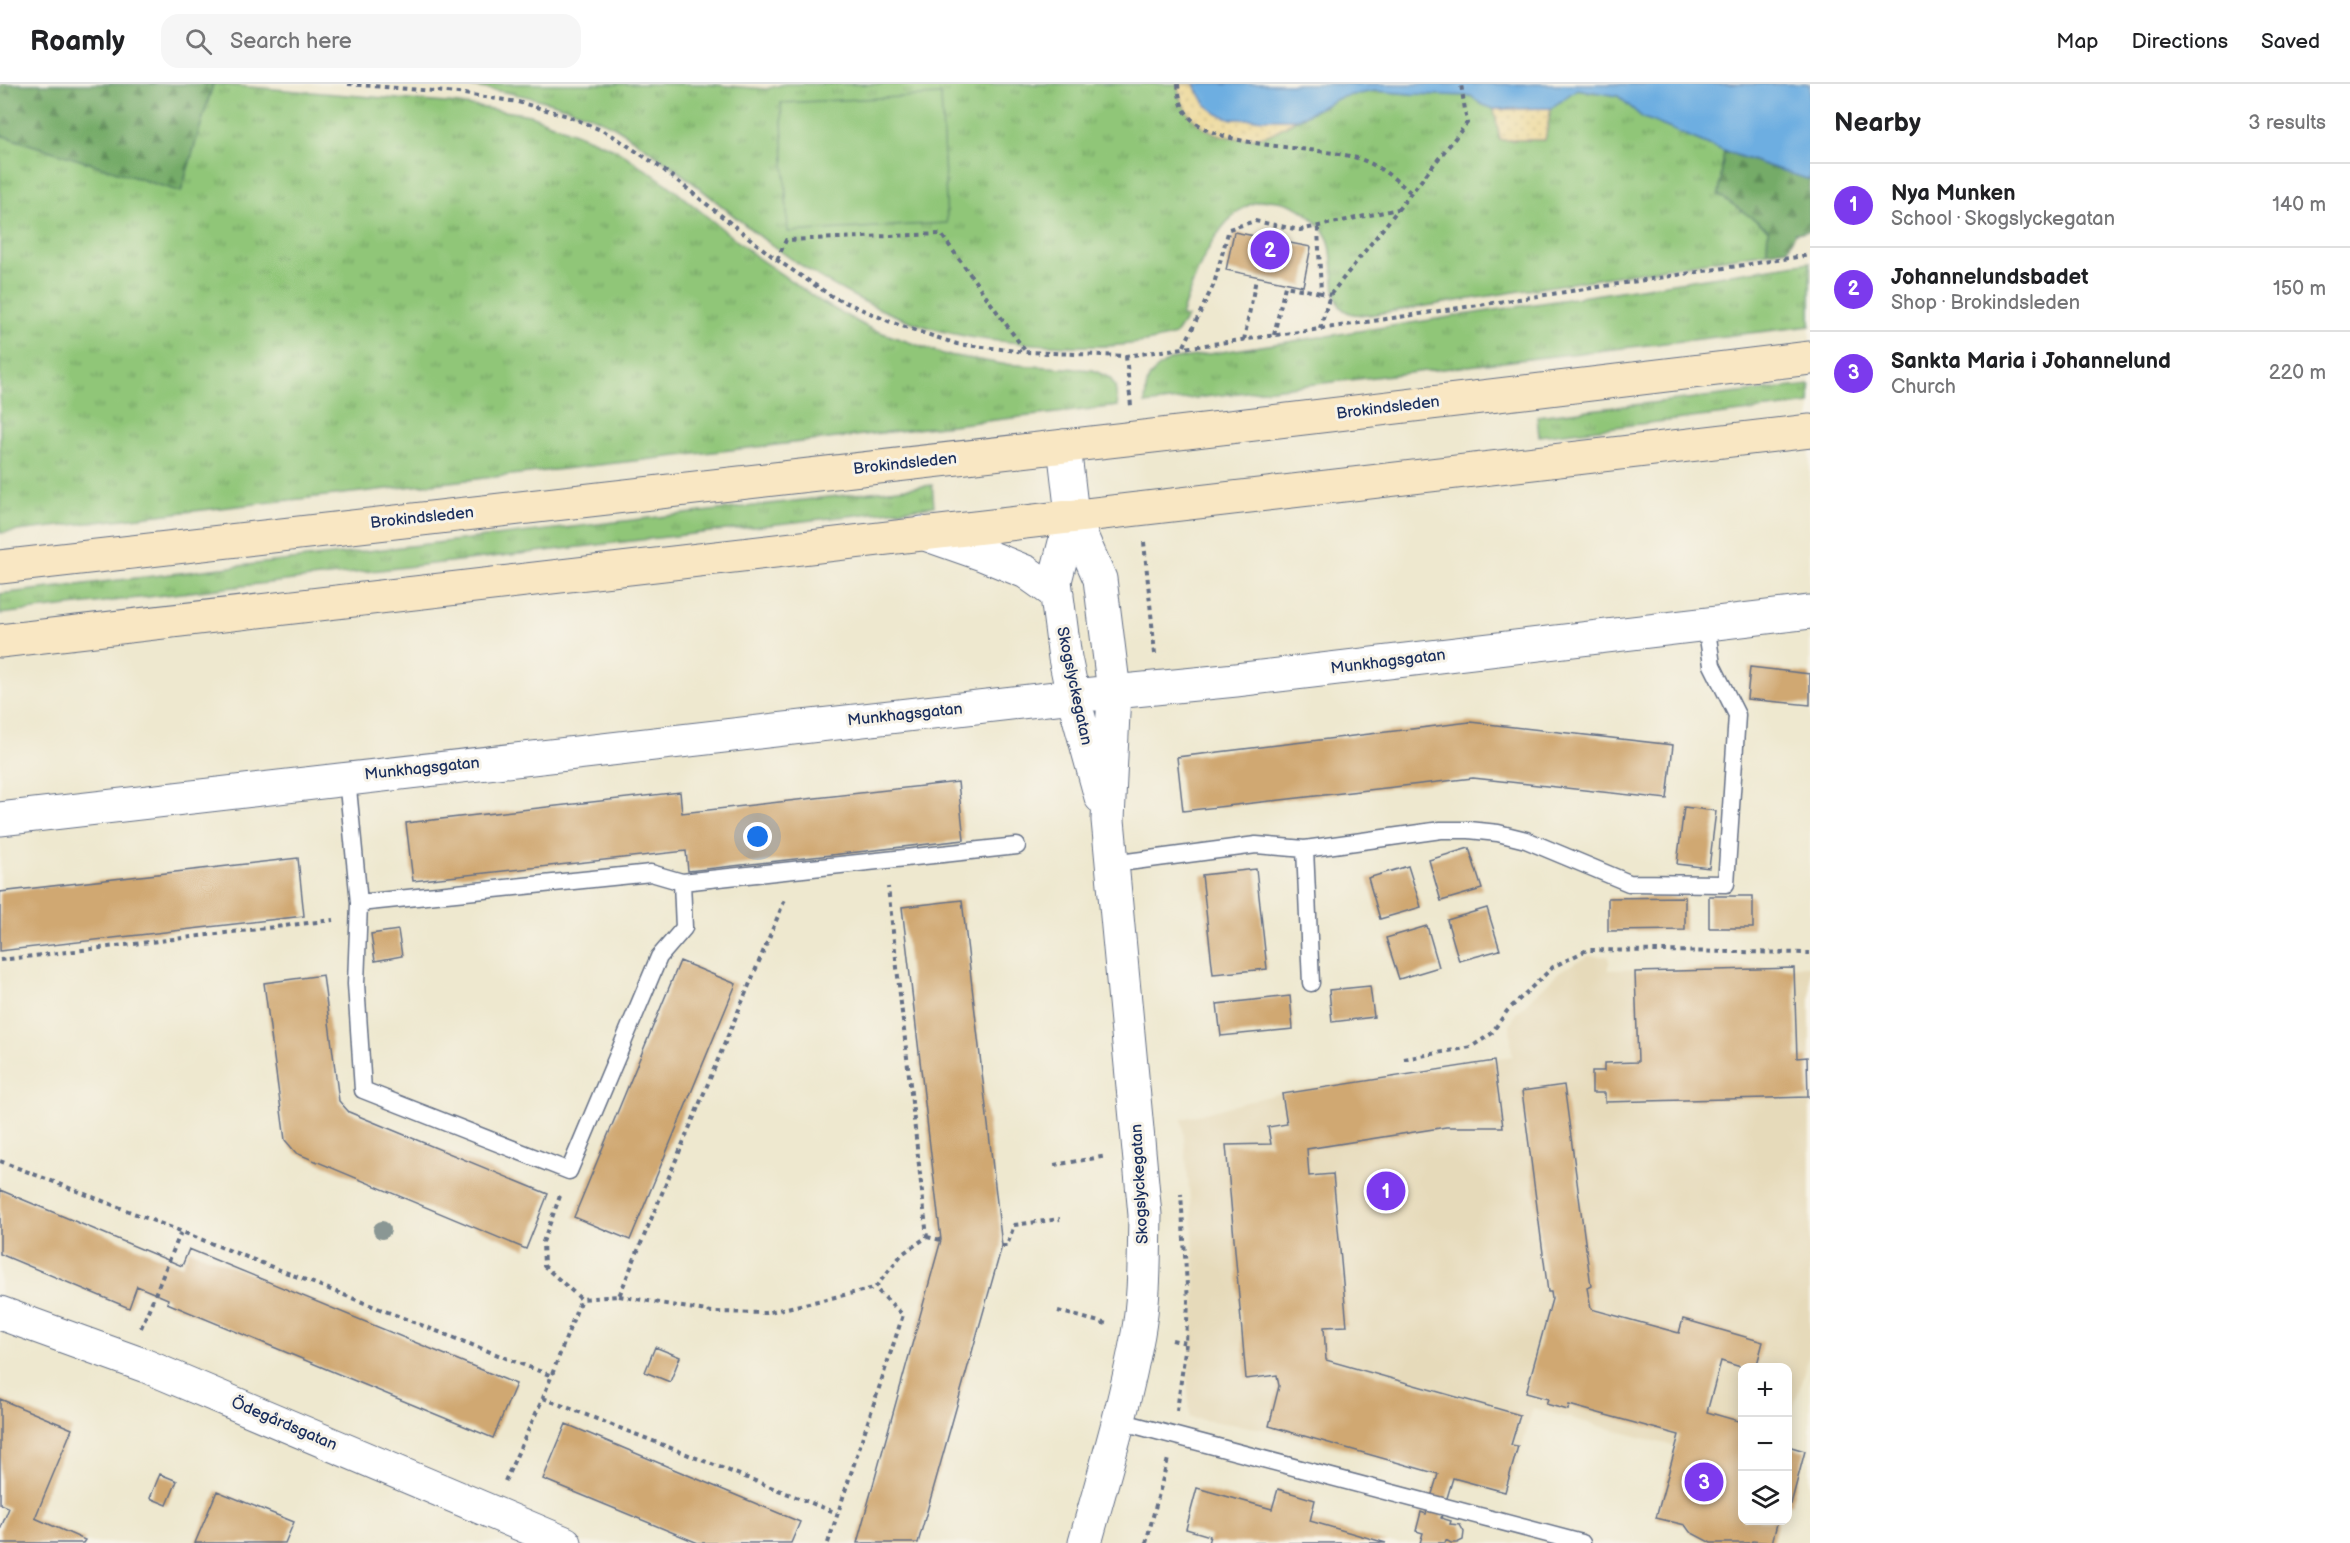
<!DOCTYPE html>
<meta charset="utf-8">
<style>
:root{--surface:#fff;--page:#f6f6f6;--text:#202124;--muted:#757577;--line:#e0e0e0;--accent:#7c3aed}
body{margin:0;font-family:"Balsamiq Sans",sans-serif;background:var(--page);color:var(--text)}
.controls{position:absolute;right:18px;bottom:18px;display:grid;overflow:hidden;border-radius:12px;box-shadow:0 3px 15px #0003}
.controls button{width:54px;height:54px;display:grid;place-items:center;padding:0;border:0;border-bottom:2px solid var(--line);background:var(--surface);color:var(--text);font:30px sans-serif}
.you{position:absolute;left:758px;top:753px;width:21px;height:21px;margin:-15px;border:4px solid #fff;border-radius:50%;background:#1a73e8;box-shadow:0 0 0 9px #1a73e833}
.badge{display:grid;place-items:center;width:39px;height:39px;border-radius:50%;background:var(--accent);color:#fff;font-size:20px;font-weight:700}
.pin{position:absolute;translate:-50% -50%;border:3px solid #fff;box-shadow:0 2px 6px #0006}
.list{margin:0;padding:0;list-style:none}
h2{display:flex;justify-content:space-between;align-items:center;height:78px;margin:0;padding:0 24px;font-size:26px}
h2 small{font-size:20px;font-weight:400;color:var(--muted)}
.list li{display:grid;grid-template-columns:39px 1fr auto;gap:18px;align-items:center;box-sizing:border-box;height:84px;padding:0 24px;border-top:2px solid var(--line)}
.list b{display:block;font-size:22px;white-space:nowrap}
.list p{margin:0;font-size:20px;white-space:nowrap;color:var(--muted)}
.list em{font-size:20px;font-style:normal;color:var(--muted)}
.icon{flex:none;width:33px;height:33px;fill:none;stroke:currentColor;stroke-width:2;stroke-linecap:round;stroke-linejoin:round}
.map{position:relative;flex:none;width:1810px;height:1459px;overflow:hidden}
header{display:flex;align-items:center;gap:36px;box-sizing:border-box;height:84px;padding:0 30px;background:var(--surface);border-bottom:2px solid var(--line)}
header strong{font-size:28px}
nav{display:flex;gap:33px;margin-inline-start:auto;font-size:21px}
.search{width:420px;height:54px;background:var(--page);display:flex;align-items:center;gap:15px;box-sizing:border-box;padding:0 21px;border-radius:18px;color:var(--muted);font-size:22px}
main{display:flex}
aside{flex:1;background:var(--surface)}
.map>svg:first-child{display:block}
</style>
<header>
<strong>Roamly</strong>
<div class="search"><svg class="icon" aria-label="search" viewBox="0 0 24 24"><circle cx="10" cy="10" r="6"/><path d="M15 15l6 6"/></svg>Search here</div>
<nav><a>Map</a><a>Directions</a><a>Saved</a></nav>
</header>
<main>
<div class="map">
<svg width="1810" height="1459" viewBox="0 0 1810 1459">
<defs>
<pattern id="grass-tufts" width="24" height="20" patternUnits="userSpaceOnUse" patternTransform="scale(1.5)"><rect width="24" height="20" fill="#90c678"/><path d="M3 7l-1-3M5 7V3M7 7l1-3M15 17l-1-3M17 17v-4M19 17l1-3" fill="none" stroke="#75a166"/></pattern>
<pattern id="forest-firs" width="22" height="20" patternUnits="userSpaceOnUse" patternTransform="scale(1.5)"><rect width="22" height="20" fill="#74ab68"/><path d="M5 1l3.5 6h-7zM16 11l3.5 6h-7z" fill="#5e8c59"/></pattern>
<pattern id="sand-dots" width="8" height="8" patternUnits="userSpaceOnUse" patternTransform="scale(1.5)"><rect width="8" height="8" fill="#eeda9e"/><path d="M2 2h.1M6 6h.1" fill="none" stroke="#ccbb8a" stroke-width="1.8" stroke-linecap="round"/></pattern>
</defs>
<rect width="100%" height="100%" fill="#f7f3e8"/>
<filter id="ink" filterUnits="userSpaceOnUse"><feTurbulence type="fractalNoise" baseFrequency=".0167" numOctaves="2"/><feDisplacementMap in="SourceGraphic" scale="12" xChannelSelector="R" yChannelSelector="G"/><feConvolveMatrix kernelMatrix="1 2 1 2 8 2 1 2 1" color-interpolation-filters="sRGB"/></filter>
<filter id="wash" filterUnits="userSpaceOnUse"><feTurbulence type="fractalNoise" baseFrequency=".008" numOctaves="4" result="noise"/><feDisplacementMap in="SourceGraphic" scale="24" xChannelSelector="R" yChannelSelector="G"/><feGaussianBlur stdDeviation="1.35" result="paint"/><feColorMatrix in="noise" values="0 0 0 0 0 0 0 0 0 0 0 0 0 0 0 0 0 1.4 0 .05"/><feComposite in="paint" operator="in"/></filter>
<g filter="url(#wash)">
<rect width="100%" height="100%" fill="#eee8cf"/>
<path fill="#e6daba" d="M1588 872H1609V886L1810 882V1268L1788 1343V1284H1742V1338L1707 1328 1679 1351 1676 1363 1533 1324 1508 1411 1264 1345 1190 1334 1187 1292 1191 1270 1195 1208 1193 1145 1182 1035 1280 1009 1512 972 1510 942 1516 929 1560 887Z"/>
<path fill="url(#grass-tufts)" stroke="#567a6b" stroke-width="1.5" d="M213 0 458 20 530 31 617 66 667 100 758 174 823 219 871 245 943 270 1002 280 1093 286 1110 294 1115 302 1118 322 0 449V51L181 107Z
M451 0H703L766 5 785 0H1178L1179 14 1266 52 1341 13 1375 7 1411 10 1471 12 1481 20 1494 25 1500 56H1545L1551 24 1577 5 1618 12 1642 33 1724 67 1719 111 1768 145 1767 168 1369 231C1358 230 1348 232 1340 222 1331 210 1335 170 1328 155 1320 138 1301 122 1283 118 1224 103 1195 190 1181 232L1187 233 1175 251C1135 263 1092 264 1050 261 1018 259 986 257 955 250 891 237 821 198 769 159 726 128 688 91 643 62 633 55 624 48 613 42 562 17 508 7 451 0Z
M1810 178V242L1145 320C1147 293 1146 292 1169 276Z
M1810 301V320L1539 352 1537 332Z
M932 401 934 422 0 530V510Z"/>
<path fill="url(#forest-firs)" stroke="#486d63" stroke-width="1.5" d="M4 0H213L181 108 0 51V2Z
M1724 67 1810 96V147L1795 149 1788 165 1767 168 1768 145 1719 111Z"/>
<path fill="url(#sand-dots)" stroke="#84847e" stroke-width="1.5" d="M1178 0H1194L1197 8 1269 34 1297 35C1287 40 1275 50 1264 52 1225 61 1181 43 1178 0Z
M1551 24 1545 56H1500L1494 25Z"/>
<path fill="#90c678" stroke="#567a6b" stroke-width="1.5" d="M941 11 947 139 788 148 781 19Z"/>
<path fill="#6daee1" stroke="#446ea0" stroke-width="1.5" d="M1194 0H1810V96L1724 67 1642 33 1618 12 1577 5 1551 24 1494 25 1481 20 1471 12 1411 10 1375 7 1341 13 1297 35H1232L1218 30 1206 21Z"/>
<g id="blocks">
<path fill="#d0a872" d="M1234 148 1311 163 1303 202 1226 186Z
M1750 583 1810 590V621L1747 615Z
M1470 638 1673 661 1667 715 1473 694 1183 727 1177 673Z
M958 698 964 756 688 787 686 767 413 797 406 739 680 708 682 729Z
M1684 723 1716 727 1709 784 1677 780Z
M1469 764 1482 805 1441 817 1429 776Z
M298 774 304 832 0 867V808Z
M1408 782 1421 823 1380 835 1368 794Z
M1256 785 1267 885 1213 890 1202 791Z
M1709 812H1753V844H1709Z
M1685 813V846L1608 847V814Z
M962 816 1002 1162 918 1459H857L941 1156 902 823Z
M1487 824 1500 866 1459 877 1447 836Z
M1427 842 1439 883 1399 895 1386 854Z
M398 846 402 872 375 877 371 850Z
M680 877 736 900 630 1156 574 1133Z
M1794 884 1797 974 1807 973 1808 1013 1605 1018V1009H1592V987H1604V979L1638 978 1635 888Z
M323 891 339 1017 349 1028 548 1110 526 1165 296 1069 285 1056 264 899Z
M1370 902 1374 933 1332 938 1329 906Z
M1290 912 1293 945 1221 952 1217 920Z
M1494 977 1503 1043H1446L1307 1065 1309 1092 1333 1090 1347 1242 1324 1243 1326 1276 1520 1331 1511 1361 1518 1362 1505 1408 1453 1394 1441 1434 1451 1437 1450 1440 1460 1441 1464 1448 1463 1456 1457 1459H1451L1446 1456 1445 1459H1420L1423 1449 1416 1447 1421 1428 1426 1430 1438 1390 1269 1342 1279 1302 1277 1291 1246 1295 1226 1061 1271 1060 1268 1043 1287 1040 1282 1010Z
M1564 1001 1591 1202 1587 1204 1591 1225 1679 1249 1683 1235 1763 1258 1756 1284H1744L1721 1277 1707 1328 1742 1338V1436H1778L1772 1459 1752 1457 1751 1459H1711L1690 1448 1685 1441 1656 1434 1679 1351 1569 1321 1568 1326 1546 1320 1548 1315 1526 1309 1552 1215 1551 1208H1548L1522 1007Z
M0 1106 182 1182 189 1165 516 1300 493 1354 167 1219 168 1215 137 1202 129 1224 0 1170Z
M655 1263 680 1273 670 1298 645 1288Z
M0 1315 72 1345 35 1434 85 1456 83 1459H0V1446L9 1424 0 1420Z
M566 1340 800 1438 791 1459H698L543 1395Z
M1788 1362 1805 1367 1791 1420 1788 1419Z
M160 1390 177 1397 167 1421 150 1414Z
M1197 1404 1272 1425 1278 1405 1315 1416 1310 1437 1386 1459H1208L1210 1452 1186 1445Z
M217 1407 294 1438 285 1459H195Z"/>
</g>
</g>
<g filter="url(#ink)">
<use href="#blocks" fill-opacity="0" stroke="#657086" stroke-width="1.5"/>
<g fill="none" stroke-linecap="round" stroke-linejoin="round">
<g stroke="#657086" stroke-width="19">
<path id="service" d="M347 694 359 819 356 900 363 1006 569 1087 659 873 684 844 682 798
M1112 780 1256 761 1305 765
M359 819 651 789 682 798 1017 762
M1311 899 1305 765 1441 746H1469L1498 749 1526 756 1629 799 1726 800 1737 631 1712 581 1706 540
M1119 1337 1582 1459"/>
</g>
<g stroke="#657086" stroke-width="35">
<path id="minor" d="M1064 362 1072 431 1100 495 1114 608 1108 736 1145 1131C1144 1170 1145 1211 1138 1250 1125 1321 1104 1390 1085 1459
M1072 431 1055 497 1065 574 1073 612 1101 713
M922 449 982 470 1026 488 1057 510
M0 735 1073 612 1236 596 1810 528
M0 1229 146 1282 565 1459"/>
</g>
<g stroke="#657086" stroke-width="35">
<path id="secondary" d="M0 483 1170 350 1810 274
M0 557 1810 347"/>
</g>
<path stroke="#657086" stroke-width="4" stroke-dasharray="4.5 4.5" stroke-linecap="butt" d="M348 0 458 9 518 18 568 32 610 50 660 83 777 176 833 213 893 239 957 260 1026 268 1126 272 1320 245 1810 171
M1178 0C1179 11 1180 21 1187 30 1213 66 1314 61 1357 74 1377 80 1394 94 1410 108
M1318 144 1321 209 1330 211
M777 176 786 156 941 150 1026 268
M1320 245 1330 211 1467 39 1461 0
M1274 251 1285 202 1321 209
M1244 256 1256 195
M1184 262 1214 200 1229 145 1255 137 1300 146 1398 125
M1126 272 1131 322
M1144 458 1155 570
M0 876 333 836
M1404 975 1471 963 1491 950 1507 927 1553 883 1587 866 1810 869
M0 1077 552 1292
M1054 1081 1107 1072
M560 1112 543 1158 544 1182 581 1215 619 1212 786 813
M927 1153 941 1156
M1002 1162H1007L1014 1141 1060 1135
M619 1212 712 1228 765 1229 875 1204 902 1170 927 1153 888 803
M1058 1227 1107 1240
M141 1244 181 1148
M1172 1256 1186 1259
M543 1314 837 1429
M1177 1327 1186 1259 1188 1217 1181 1110
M505 1397 543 1314 581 1215
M828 1459 903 1231 875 1204
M1146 1459 1168 1375"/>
<use href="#service" stroke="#fff" stroke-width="16"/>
<use href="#minor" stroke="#fff" stroke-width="33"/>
<use href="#secondary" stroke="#f9e7c3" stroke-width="33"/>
</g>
<circle fill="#8a9794" cx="382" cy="1146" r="9"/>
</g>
<g text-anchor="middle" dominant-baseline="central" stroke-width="6" stroke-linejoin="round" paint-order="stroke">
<g font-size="16" fill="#1b2f5e" stroke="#f7f3e8">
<text transform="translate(1388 324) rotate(-7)">Brokindsleden</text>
<text transform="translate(905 380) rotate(-6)">Brokindsleden</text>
<text transform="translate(422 434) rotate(-6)">Brokindsleden</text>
<text transform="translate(1388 578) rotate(-7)">Munkhagsgatan</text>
<text transform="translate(1074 602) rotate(78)">Skogslyckegatan</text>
<text transform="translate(905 631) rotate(-6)">Munkhagsgatan</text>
<text transform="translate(422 685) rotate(-6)">Munkhagsgatan</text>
<text transform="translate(1140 1100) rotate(-93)">Skogslyckegatan</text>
<text transform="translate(284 1340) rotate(23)">Ödegårdsgatan</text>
</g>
</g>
</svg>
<div class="controls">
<button>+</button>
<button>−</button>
<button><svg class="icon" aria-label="layers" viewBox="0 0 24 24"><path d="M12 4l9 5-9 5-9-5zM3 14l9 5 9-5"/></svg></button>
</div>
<div class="you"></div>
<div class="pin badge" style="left:1386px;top:1107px">1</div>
<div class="pin badge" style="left:1270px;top:166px">2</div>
<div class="pin badge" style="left:1704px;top:1398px">3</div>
</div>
<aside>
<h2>Nearby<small>3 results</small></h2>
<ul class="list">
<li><span class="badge">1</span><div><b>Nya Munken</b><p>School · Skogslyckegatan</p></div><em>140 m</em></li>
<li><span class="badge">2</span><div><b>Johannelundsbadet</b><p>Shop · Brokindsleden</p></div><em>150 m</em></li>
<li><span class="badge">3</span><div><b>Sankta Maria i Johannelund</b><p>Church</p></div><em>220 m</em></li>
</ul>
</aside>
</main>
